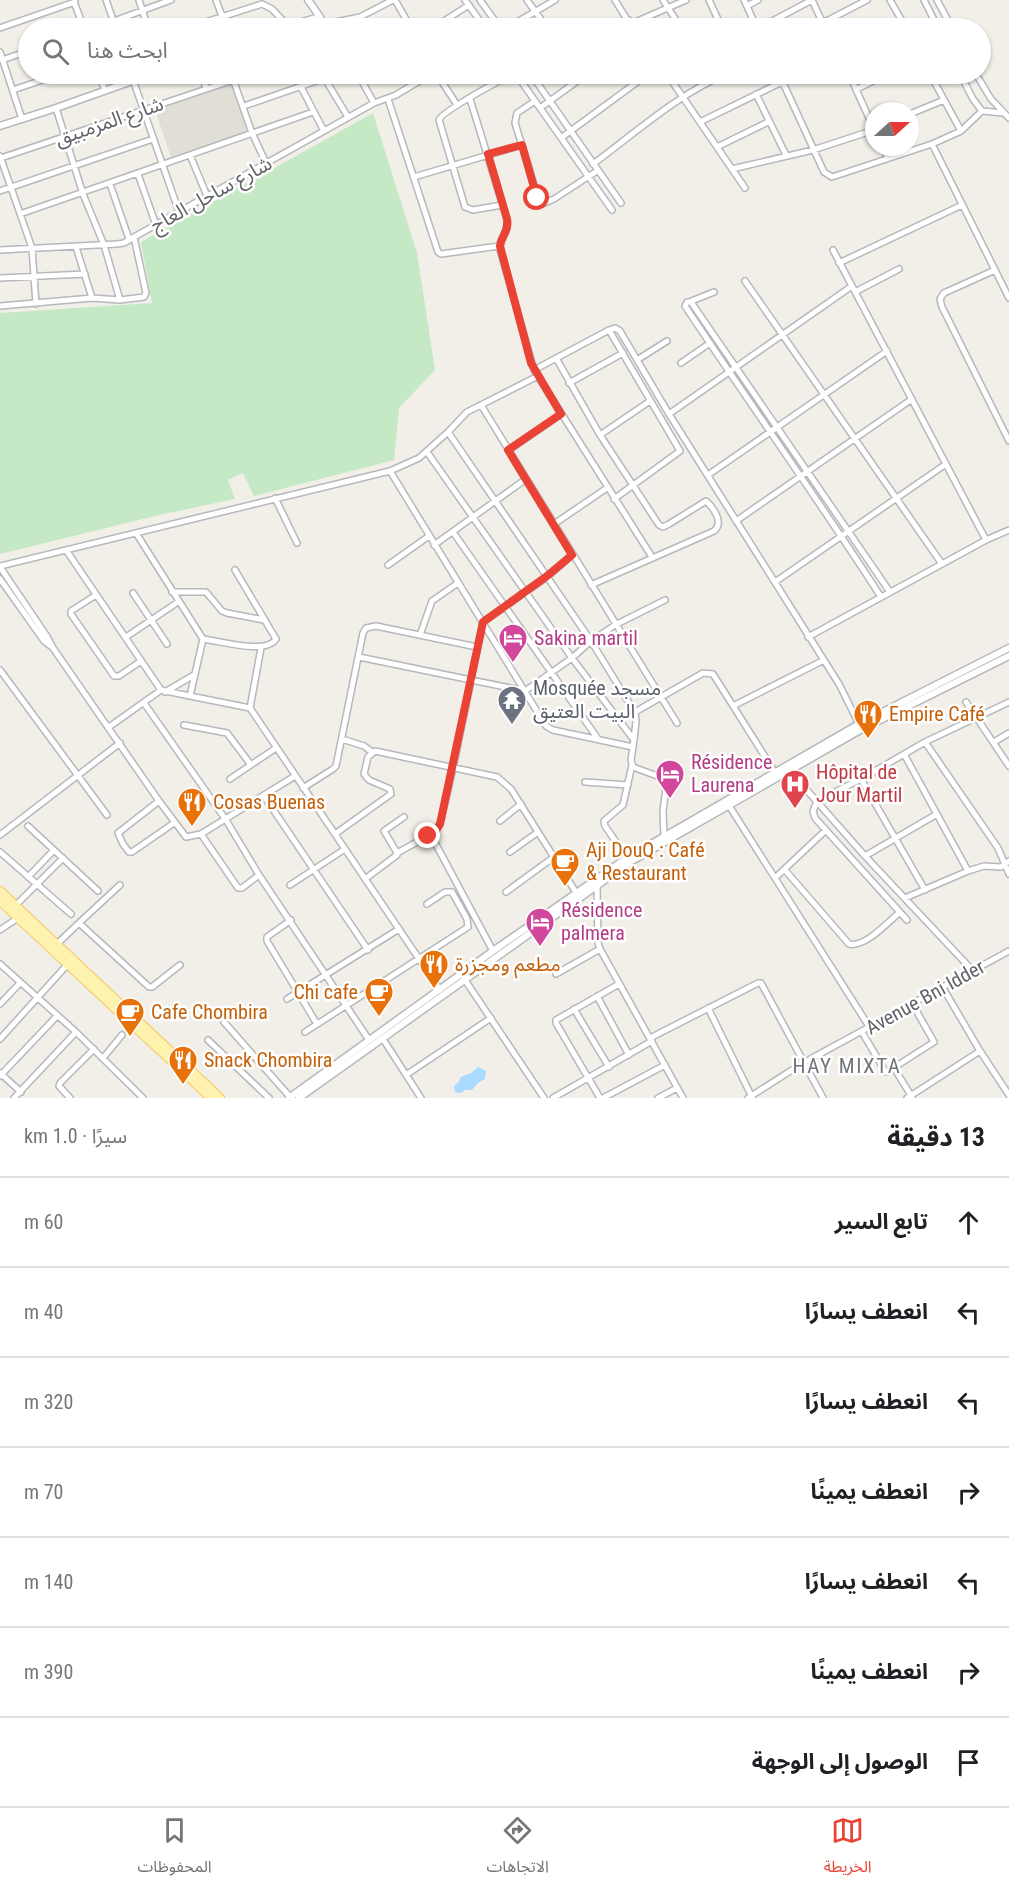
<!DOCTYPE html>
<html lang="ar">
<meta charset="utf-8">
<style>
:root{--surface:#fff;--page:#f6f6f6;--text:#202124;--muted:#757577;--line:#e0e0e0;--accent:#ea4335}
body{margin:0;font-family:"Roboto Condensed","Noto Sans Arabic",sans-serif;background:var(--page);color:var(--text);direction:rtl}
.compass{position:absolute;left:865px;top:102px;width:54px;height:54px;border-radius:50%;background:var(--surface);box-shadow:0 2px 4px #0004;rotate:69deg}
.stop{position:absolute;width:18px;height:18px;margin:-14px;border:4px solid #ea4335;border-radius:50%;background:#fff}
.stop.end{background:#ea4335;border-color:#fff;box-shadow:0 2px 6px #0008}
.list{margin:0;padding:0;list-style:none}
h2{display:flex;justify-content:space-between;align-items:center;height:78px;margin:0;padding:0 24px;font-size:26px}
h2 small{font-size:20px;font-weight:400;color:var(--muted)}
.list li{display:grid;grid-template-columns:39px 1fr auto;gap:18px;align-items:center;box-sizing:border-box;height:90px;padding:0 24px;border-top:2px solid var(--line)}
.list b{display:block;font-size:22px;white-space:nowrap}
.list em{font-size:20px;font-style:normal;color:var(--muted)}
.icon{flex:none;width:33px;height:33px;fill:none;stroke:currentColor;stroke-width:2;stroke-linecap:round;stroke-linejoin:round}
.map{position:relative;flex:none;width:1009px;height:1098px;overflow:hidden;direction:ltr}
.search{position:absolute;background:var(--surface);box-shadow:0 2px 4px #0004;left:18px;right:18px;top:18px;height:66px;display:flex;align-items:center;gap:15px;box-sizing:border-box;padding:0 21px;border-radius:33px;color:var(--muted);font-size:22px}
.sheet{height:708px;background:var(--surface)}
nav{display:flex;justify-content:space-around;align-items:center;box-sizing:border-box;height:84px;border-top:2px solid var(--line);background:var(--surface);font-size:16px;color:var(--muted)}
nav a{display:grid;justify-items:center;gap:3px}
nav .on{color:var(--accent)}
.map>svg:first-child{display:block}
</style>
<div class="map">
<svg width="1009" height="1098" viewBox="0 0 1009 1098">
<rect width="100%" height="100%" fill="#f1efe8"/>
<path fill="#e1ded6" d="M231 84 247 131 171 157 155 110Z"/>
<path fill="#c5e8c5" d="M373 113 417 253 435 370 399 408 394 460 254 496 243 473 228 480 235 499 159 515 0 554V313L152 303 141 242Z"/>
<path fill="#aadaff" d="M478 1067 486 1071 485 1079 478 1083 472 1090H465L461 1093 455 1092 454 1086 459 1082 461 1077 471 1073Z"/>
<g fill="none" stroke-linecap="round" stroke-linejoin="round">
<g stroke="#b5b8bc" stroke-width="8">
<path id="minor" d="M106 0 116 28
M139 0 148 28
M216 0 222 16
M395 0 411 28
M465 0 485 28
M480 0 500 28
M527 0 547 28
M615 0 626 18 633 23 686 0
M663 0 681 28
M709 0 722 28
M744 0 757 28
M812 0 825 28
M890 0 906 28
M924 0 938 28
M937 0 952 28
M74 2 84 28
M747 6 758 0
M326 24 360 17 393 0
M0 28 75 2
M95 28 171 0
M187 28 262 4 272 9 289 27
M433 28 469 5
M507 28 555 0
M759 28 812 0
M813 28 867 0
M0 52 22 119
M2 60 28 51
M99 74 105 91
M131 74 179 212
M201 74 206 88
M322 74 348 117
M358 74 374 103
M437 74 457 105
M516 74 612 210
M531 74 621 203
M667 74 745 188
M779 74 824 172 832 177 932 144 961 131 982 111
M849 74 874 129
M930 74 961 131
M960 74 973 99 982 111 1003 113
M976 74 991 99 1009 118
M233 79 252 133 266 163
M301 87 324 131
M857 89 887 74
M13 90 60 74
M756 94 786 155
M388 99 438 252 441 254 499 246
M470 99 507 219C509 232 502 235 499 246L534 370 652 557
M535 101 517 113 515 123 539 201 542 204 554 199 597 171
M244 106 325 78
M56 108 83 194 104 245 120 300
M540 108 587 74
M910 114 944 100
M700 122 782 82
M561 138 648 74
M932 144 1009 298
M717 147 768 122
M883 147 888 158
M190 155 207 196
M0 156 32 248 36 304
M1 158 251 74
M593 164C634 134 678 94 726 74
M732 169 813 150 874 130
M138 174 156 225
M414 177 522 145
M110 184 129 239
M0 191 153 139
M502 205 473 210 465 207 439 120C442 111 499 81 512 74
M20 214 313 112
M76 247 92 298
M0 250 117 244 124 243 134 237
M833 250 986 540
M839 263 962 205
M995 270 944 293 940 299 942 307 1009 441
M0 278 85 274
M745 281 942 564
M855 292 899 269
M689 302 714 292
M0 306 92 298 120 300 144 297 146 293 134 237 374 103 396 95 431 74
M609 330 680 451 614 499
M556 358 600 435 659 525 663 527 669 524 706 501C714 508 724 523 714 531L591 585
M637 360 667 341
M681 363 710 343
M534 370 609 330 615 328 620 331 669 414 839 684 859 724
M538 376 467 412 448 432 591 641 626 698 635 712 636 721 634 740
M569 383 623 353
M481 405 677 723
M669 414 852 286
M600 435 650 401
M509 450 561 414
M427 452 572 658 634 740 631 760 633 767 660 777 664 781 666 789 663 811 664 835
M390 471 546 726 553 730 633 747
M708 475 887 351
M275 498 297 543
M736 521 912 399
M554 524 607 488
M453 532 598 739
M136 533 203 639C221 641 266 655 276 639L235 570
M434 545 526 479
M66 550 161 690
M388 565 429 536
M0 566 390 471 419 458 448 432
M0 567 48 638 53 648 159 801 186 837 201 834 295 776
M0 579 44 641 52 647
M775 582 946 464
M172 592H206L222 611 227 613 264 620
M133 593 167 644
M96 595 71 611V614L114 676H119L141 661
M881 597C818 499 750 404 685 306L687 302H691L890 592
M420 635 432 601 458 583
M126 637 178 602
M808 637 986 540 1009 530
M203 639 190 696 250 708 261 648
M359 657 525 691 572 658 591 641 615 625 665 600
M0 670 107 815
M165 692 194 675
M966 702 1009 766
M144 703 226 820 259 875 369 1040
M733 706 824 660
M250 708 440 990
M635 712 703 673 713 674 774 771
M184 725 227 733 251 765
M109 727 161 690 190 696
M342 739 364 746 372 752
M925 742 998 848 1009 874
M994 742 1009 733
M904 754 968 871
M789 770 865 856 973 971
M230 779 276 748
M861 779 925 890
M585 782 628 785
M303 788 333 769 336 766 363 633 366 628 376 626 477 647
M264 796 368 950
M159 801 118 833 123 844 129 852H132L174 823
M728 804 870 1028
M500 821 521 804
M28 826 98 891
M201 834 238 888H242L259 875
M335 834 391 794 390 789 369 780 364 774 368 757 375 751 497 777 511 789 577 894
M0 835 120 743
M432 837 440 824 453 768 483 622 547 577 572 555
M0 852 71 914
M510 852 538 832
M397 853 428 836 432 837 493 951
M865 856 937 814
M627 858 605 826 604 821 623 805 632 765
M785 870 849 944C865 948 888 922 900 912
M28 877 54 850
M775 878 826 830
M365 879 397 855 396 851 384 831 404 817
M597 884 598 943 600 949 683 1098
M290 885 345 849
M506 892 554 857
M905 898 968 871 984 866 1001 867 1009 861
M15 906 63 858
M291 920 267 937V941L317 1024
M907 920 815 818 813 811 817 801 861 779 925 742 1009 702
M79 923 120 885
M0 930 18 918
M57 944 79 923 149 987H152L180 965
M0 964 76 1032 143 1098
M556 974 600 949
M465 980 544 1098
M943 988 980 1051 1009 1095
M597 996 629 1055
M287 999 399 929
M0 1004 20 983
M708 1008 752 1097
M574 1009 609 1067
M224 1022 290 1097
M305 1032 468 927 467 919 452 892H445L427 904
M862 1032 885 1071 887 1072 934 1042 913 1005
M650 1038 758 983H761L823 1098
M0 1039 67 965
M383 1039 421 1098
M208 1040 269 1098
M103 1058 122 1035
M894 1068 912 1097
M0 1073 21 1092
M406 1075 491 1018
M0 1076 57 1016
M14 1098 76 1032
M70 1098 59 1086 60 1083 94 1049
M553 1098 652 1041
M600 1098 556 1023V1020L619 984
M603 1098 665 1065
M658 1098 677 1088
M748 1098 803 1063 1009 951
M907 1098 980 1051"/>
</g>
<g stroke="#b5b8bc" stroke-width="9">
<path id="tertiary" d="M281 28 320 17 308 0
M0 126 56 108 152 74
M289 1098 493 951 627 858 859 724 1009 648
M299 1098 630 862 862 729 1009 656"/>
</g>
<g stroke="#f2c960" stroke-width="10">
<path id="primary" d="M0 891 220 1098
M0 901 211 1098"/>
</g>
<use href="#minor" stroke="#fff" stroke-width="5"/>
<use href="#tertiary" stroke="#fff" stroke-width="6"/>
<use href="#primary" stroke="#fff2af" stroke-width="8"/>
</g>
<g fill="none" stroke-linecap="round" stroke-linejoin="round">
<path stroke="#ea4335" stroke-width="8" d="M428 836 432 837 440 824 483 622 547 576 572 555 508 450 561 414 531 363 500 246C502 235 509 231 507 219L488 154 522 145 537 198"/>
</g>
<defs>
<g id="hotel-pin" transform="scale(1.5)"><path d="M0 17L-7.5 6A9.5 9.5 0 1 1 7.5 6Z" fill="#d1479c" stroke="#fff"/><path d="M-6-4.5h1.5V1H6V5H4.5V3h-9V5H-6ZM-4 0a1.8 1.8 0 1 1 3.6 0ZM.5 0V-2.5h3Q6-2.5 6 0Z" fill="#fff"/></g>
<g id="temple-pin" transform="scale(1.5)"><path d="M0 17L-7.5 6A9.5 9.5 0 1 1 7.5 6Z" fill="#6b7280" stroke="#fff"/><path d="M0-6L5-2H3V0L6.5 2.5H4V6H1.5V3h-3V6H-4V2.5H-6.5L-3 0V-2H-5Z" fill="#fff"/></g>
<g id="restaurant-pin" transform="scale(1.5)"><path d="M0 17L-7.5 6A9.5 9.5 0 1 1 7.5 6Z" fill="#e8710a" stroke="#fff"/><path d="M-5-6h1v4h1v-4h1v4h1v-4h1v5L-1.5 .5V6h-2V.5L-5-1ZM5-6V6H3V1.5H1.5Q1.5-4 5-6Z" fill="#fff"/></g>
<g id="hospital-pin" transform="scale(1.5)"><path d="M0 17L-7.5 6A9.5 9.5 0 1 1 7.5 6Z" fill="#e0444e" stroke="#fff"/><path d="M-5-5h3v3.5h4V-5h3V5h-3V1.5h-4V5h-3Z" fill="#fff"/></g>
<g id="cafe-pin" transform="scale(1.5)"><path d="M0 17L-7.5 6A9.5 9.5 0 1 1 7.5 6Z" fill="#e8710a" stroke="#fff"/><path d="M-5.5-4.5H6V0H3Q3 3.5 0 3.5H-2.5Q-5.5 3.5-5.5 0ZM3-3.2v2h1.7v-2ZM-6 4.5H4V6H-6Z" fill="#fff"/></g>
</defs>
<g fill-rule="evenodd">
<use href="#hotel-pin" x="513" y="638"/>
<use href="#temple-pin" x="512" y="700"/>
<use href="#restaurant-pin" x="868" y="714"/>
<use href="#hotel-pin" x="670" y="774"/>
<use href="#hospital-pin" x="795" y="784"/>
<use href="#restaurant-pin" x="192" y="802"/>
<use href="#cafe-pin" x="565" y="862"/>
<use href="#hotel-pin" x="540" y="922"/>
<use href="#restaurant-pin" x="434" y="964"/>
<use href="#cafe-pin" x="379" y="992"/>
<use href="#cafe-pin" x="130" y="1012"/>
<use href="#restaurant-pin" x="183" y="1060"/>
</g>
<g text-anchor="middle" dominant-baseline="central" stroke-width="5" stroke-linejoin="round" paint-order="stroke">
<g font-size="20" fill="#5f6368" stroke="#fff">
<text transform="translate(109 121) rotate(-19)">شارع المزمبيق</text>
<text transform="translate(211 194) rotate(-29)">شارع ساحل العاج</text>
<text transform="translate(925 997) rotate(-29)">Avenue Bni Idder</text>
</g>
<g font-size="20" fill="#b23c85" stroke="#fff" text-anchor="start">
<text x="534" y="638">Sakina martil</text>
<text x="691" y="762">Résidence<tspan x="691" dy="23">Laurena</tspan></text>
<text x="561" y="910">Résidence<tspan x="561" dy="23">palmera</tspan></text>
</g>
<g font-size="20" fill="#5b616d" stroke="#fff" text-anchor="start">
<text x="533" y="688">Mosquée مسجد<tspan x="533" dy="23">البيت العتيق</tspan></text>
</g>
<g font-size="20" fill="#c56008" stroke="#fff" text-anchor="start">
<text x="889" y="714">Empire Café</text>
<text x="213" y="802">Cosas Buenas</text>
<text x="586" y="850">Aji DouQ : Café<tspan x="586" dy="23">&amp; Restaurant</tspan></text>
<text x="455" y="964">مطعم ومجزرة</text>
<text x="358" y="992" text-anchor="end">Chi cafe</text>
<text x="151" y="1012">Cafe Chombira</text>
<text x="204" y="1060">Snack Chombira</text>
</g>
<g font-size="20" fill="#be3a42" stroke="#fff" text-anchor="start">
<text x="816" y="772">Hôpital de<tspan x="816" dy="23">Jour Martil</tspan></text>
</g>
<g font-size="21" letter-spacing="1.5" fill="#70757a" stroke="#fff">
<text x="847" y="1066">HAY MIXTA</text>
</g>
</g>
</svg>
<svg class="compass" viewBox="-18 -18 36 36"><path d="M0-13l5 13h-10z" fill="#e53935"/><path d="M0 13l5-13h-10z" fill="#757577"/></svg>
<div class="stop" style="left:537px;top:198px"></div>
<div class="stop end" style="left:428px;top:836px"></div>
<div class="search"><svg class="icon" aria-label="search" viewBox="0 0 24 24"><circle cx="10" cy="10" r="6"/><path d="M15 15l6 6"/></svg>ابحث هنا</div>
</div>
<section class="sheet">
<h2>13 دقيقة<small>سيرًا · 1.0 km</small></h2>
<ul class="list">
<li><svg class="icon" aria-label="ahead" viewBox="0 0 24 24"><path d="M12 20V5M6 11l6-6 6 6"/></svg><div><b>تابع السير</b></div><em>60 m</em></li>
<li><svg class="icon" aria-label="left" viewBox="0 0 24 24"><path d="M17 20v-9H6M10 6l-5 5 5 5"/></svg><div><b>انعطف يسارًا</b></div><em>40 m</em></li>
<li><svg class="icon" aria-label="left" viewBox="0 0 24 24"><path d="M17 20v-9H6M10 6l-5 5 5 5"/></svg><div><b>انعطف يسارًا</b></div><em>320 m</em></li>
<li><svg class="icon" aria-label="right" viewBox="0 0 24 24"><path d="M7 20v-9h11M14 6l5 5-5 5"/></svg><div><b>انعطف يمينًا</b></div><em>70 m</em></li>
<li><svg class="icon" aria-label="left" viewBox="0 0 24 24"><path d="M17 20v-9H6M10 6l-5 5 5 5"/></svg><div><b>انعطف يسارًا</b></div><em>140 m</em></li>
<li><svg class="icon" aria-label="right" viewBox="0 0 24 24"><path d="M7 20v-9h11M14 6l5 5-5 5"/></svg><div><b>انعطف يمينًا</b></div><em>390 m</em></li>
<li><svg class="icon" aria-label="arrive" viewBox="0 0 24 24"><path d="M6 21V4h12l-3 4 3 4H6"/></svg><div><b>الوصول إلى الوجهة</b></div></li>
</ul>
</section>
<nav>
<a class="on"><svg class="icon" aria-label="map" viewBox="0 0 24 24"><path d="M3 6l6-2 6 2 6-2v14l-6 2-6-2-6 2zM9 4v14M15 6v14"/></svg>الخريطة</a>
<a><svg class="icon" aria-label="directions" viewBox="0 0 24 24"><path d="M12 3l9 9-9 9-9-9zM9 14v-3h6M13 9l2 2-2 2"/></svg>الاتجاهات</a>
<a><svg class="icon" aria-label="saved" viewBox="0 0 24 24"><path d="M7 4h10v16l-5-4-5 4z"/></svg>المحفوظات</a>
</nav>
